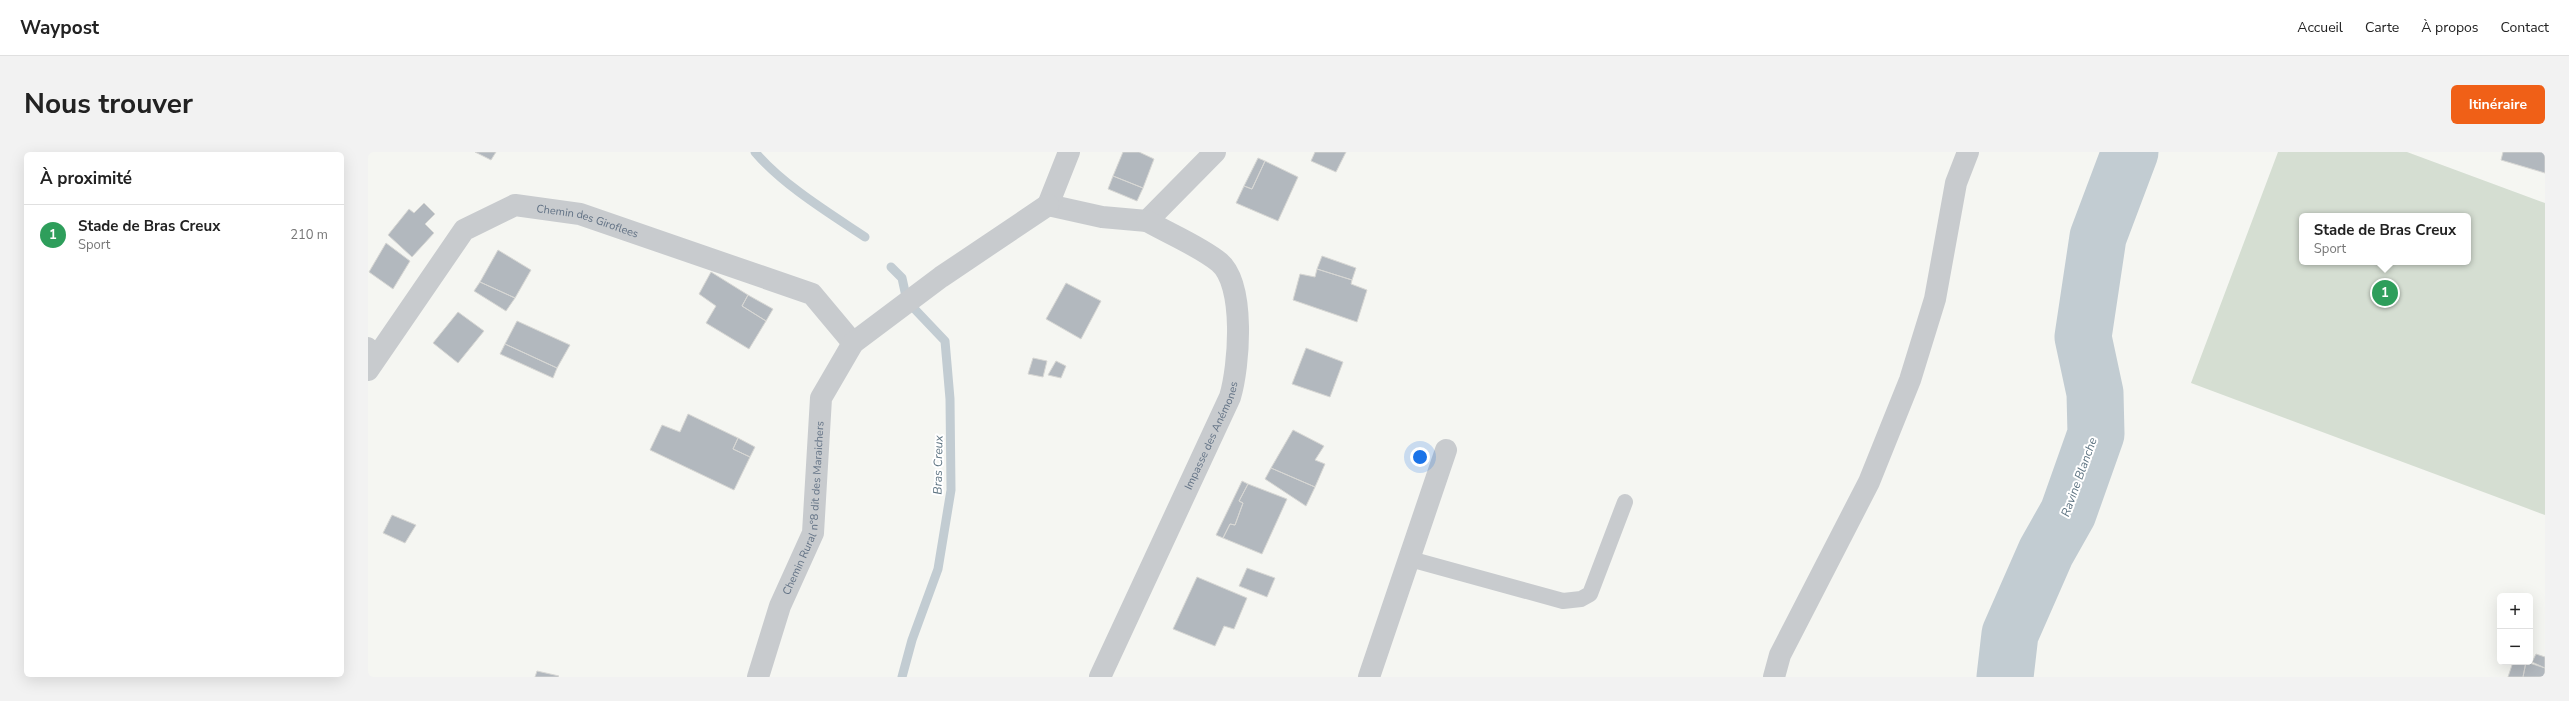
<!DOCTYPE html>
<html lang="fr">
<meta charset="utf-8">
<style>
:root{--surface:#fff;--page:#f2f2f2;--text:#222;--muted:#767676;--line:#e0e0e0;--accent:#f06017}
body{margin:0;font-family:"Nunito Sans",sans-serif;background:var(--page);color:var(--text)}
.controls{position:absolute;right:12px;bottom:12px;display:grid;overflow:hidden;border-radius:6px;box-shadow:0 4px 16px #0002}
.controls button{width:36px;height:36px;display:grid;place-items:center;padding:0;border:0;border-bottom:1px solid var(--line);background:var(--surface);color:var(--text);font:20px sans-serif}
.you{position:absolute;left:1052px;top:305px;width:14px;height:14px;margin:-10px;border:3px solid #fff;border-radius:50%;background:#1a73e8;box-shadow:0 0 0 6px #1a73e833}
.badge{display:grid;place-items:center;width:26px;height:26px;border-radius:50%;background:var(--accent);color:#fff;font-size:13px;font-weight:700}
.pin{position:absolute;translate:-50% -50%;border:2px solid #fff;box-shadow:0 1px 4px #0006}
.popup{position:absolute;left:1931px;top:61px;width:172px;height:52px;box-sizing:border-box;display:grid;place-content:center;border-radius:6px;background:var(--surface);filter:drop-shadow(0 1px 3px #0005);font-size:13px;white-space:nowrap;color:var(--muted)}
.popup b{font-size:15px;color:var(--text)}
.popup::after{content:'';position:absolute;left:50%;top:100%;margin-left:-8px;border:8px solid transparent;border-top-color:var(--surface)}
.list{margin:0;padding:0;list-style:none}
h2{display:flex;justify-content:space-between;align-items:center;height:52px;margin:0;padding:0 16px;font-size:17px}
h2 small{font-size:13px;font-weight:400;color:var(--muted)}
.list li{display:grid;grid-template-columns:26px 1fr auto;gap:12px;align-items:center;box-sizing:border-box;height:60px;padding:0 16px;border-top:1px solid var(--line)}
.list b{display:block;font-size:15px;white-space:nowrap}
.list p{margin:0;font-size:13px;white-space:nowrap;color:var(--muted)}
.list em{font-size:13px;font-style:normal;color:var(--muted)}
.map{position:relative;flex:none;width:2177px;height:525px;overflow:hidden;border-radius:6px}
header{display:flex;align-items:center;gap:24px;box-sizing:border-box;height:56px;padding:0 20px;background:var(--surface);border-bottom:1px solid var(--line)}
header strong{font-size:19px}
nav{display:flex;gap:22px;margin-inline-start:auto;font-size:14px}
.intro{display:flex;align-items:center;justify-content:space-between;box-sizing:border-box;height:96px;padding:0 24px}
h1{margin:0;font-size:28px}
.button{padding:10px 18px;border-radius:6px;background:var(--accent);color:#fff;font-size:14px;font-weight:700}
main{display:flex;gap:24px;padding:0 24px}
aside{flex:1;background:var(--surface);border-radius:6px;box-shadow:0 4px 16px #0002}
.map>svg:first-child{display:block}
</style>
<header>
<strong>Waypost</strong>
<nav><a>Accueil</a><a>Carte</a><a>À propos</a><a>Contact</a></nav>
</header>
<div class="intro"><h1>Nous trouver</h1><a class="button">Itinéraire</a></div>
<main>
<aside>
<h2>À proximité<small></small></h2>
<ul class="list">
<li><span class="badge" style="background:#2e9e5b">1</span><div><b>Stade de Bras Creux</b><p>Sport</p></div><em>210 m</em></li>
</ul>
</aside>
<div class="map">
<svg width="2177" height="525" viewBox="0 0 2177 525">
<rect width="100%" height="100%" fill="#f5f6f2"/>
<path fill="#d5ded2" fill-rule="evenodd" d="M1910 0H2039L2177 51V363L1823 231ZM1934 64H2100V110H1934Z"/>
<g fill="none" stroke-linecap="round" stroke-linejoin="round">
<path stroke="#c2ccd2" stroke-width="9" d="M387 0C415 33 461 61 497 85
M523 115 534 126 539 149 577 189 582 247 583 338 570 417 544 488 534 525"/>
<path stroke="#c2ccd2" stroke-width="57" d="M1637 525 1642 482 1678 400 1700 361 1728 282 1727 241 1715 185 1730 85 1762 0"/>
</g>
<path fill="#b2b8be" stroke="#d7d7d4" d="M107 0H128L123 8Z
M755 0H771L786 7 775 36 745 24Z
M947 0H978L968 20 943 9Z
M2135 0H2177V21L2133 8Z
M890 6 897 9 884 37 876 34Z
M897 9 930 25 910 69 868 51 876 34 884 37Z
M745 24 775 36 769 49 740 37Z
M56 51 67 62 57 72 66 81 44 105 20 83 41 57 46 61Z
M18 91 42 109 25 137 1 120Z
M130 98 163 118 147 146 112 130Z
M954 104 988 116 984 128 949 117Z
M949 117 984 128 983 132 999 138 989 170 925 148 932 122 947 125Z
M343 120 380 143 374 154 398 169 381 197 338 171 348 154 331 142Z
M112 130 147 146 138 159 106 139Z
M698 131 733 149 713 187 678 167Z
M380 143 405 157 398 169 374 154Z
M90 160 116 179 90 211 65 191Z
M149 169 202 193 189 216 137 192Z
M137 192 189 216 185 226 132 202Z
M938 196 975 210 962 245 924 232Z
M665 206 679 209 675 225 660 222Z
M688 209 698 214 693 226 680 223Z
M320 262 370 286 365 297 382 305 366 338 282 298 294 273 312 280Z
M925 278 956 294 947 308 957 312 947 335 903 316Z
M370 286 387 295 382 305 365 297Z
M903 316 947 335 938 354 897 327Z
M874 329 880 332 871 349 875 351 867 373 862 372 855 386 848 383Z
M880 332 919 347 894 402 855 386 862 372 867 373 875 351 871 349Z
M24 363 48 373 37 391 15 381Z
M879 416 907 426 899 445 871 434Z
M829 425 879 446 866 477 856 474 847 494 805 477Z
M2168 502 2177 505V516L2164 510Z
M2145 510H2158L2155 525H2140Z
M2158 510 2177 516V525H2155Z
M169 519 191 524 190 525H167Z"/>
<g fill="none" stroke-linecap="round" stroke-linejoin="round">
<path stroke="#c8cbce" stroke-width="16" d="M0 193 12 202
M1042 407 1195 449 1213 447 1222 442 1257 350"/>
<g stroke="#c8cbce" stroke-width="22">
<path d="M680 53 734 65 779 69 847 0"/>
<path d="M680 53 701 0"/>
<path id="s1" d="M0 218 96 78 147 53 212 62 444 142 485 191"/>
<path id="s2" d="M390 525 412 454 445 381 453 246 485 191 573 125 680 53"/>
<path id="s3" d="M732 525 862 245C871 215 878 132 851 110 833 95 800 81 779 69"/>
<path d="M1001 525 1078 298"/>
<path d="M1406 525 1412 503 1501 330 1542 228 1567 147 1588 31 1600 0"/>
</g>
</g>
<g text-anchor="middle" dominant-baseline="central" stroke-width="4" stroke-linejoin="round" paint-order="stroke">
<g font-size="11" fill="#627285" stroke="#fff">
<text stroke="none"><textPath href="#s1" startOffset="301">Chemin des Giroflees</textPath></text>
<text stroke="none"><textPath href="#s3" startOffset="266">Impasse des Anémones</textPath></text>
<text stroke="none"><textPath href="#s2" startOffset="177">Chemin Rural n°8 dit des Maraichers</textPath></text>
</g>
<g font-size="12" font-style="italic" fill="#5e7482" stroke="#fff">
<text transform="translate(570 313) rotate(-89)">Bras Creux</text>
<text transform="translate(1711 325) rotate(-70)">Ravine Blanche</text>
</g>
</g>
</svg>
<div class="controls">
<button>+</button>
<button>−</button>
</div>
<div class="you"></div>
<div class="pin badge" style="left:2017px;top:141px;background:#2e9e5b">1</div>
<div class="popup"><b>Stade de Bras Creux</b>Sport</div>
</div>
</main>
